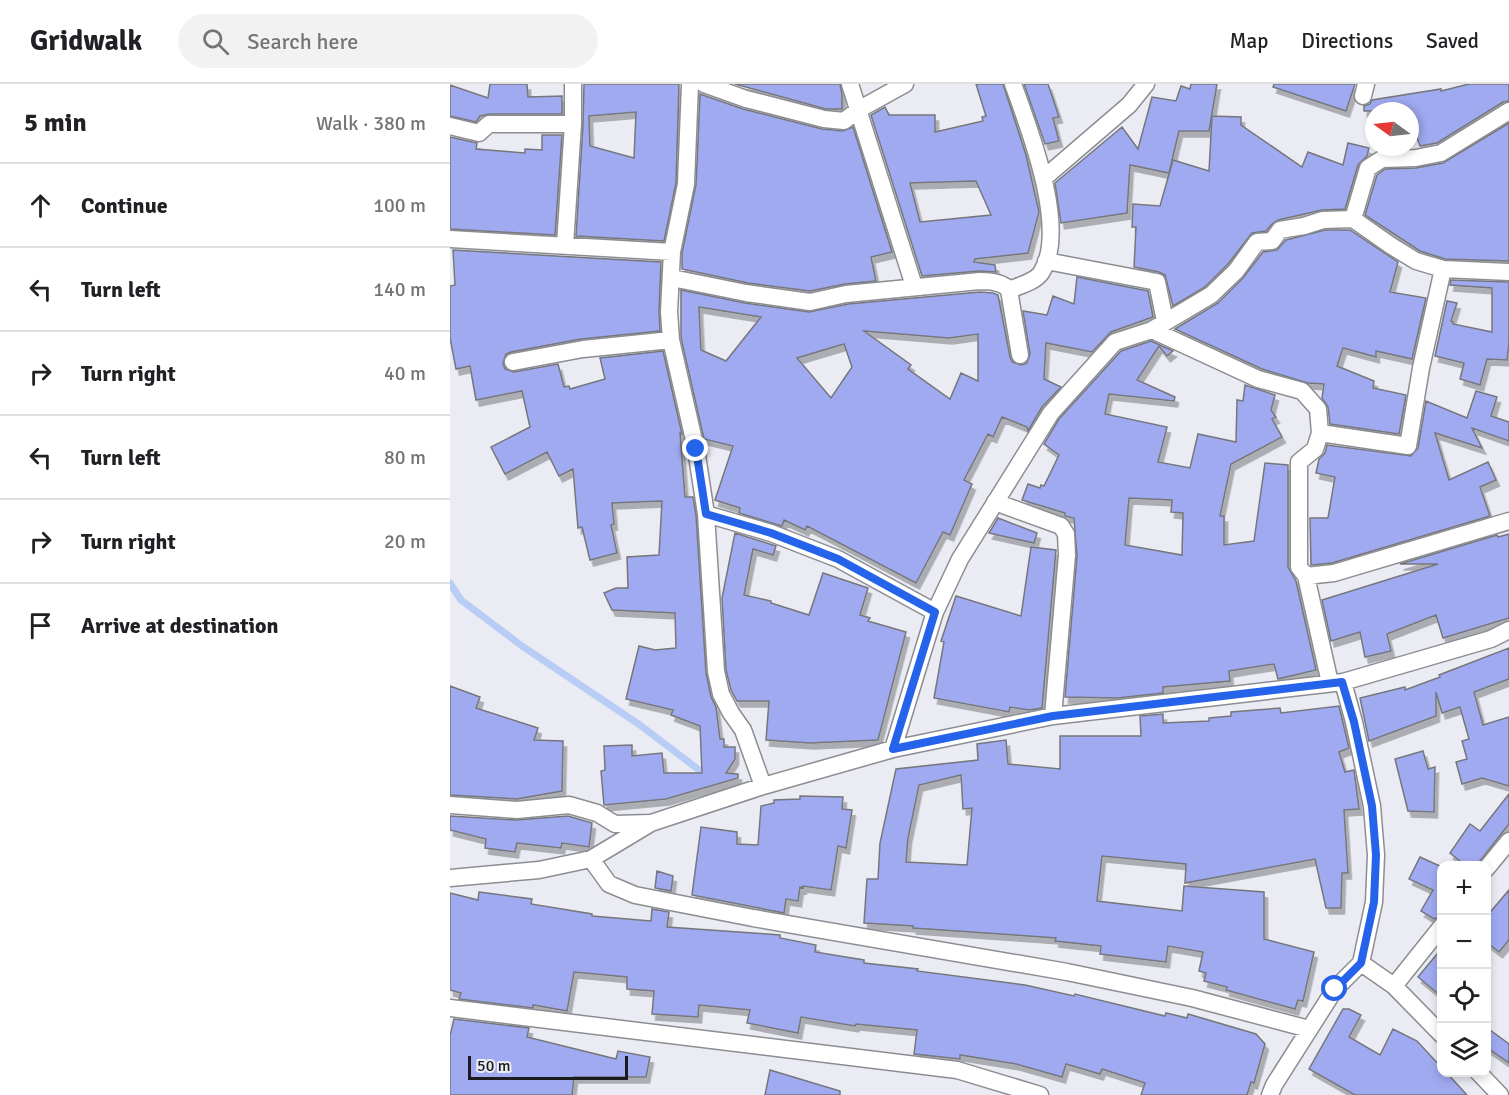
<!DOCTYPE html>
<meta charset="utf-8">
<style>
:root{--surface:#fff;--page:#f2f2f2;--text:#202124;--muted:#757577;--line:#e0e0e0}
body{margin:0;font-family:Signika,sans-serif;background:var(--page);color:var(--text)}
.controls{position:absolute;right:18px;bottom:18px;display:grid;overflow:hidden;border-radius:12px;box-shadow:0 3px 9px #0003}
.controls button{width:54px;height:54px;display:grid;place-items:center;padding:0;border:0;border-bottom:2px solid var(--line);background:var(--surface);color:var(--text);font:30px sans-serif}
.compass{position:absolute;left:915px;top:18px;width:54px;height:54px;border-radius:50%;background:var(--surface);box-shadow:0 3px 9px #0003;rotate:285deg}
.scale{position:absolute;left:18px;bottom:15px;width:160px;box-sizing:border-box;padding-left:6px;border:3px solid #1c1c1e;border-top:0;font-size:16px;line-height:21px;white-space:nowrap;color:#1c1c1e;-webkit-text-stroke:4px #ebecf3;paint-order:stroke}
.stop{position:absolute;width:18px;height:18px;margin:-14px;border:4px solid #2563eb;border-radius:50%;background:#fff}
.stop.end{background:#2563eb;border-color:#fff;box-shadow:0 2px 6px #0008}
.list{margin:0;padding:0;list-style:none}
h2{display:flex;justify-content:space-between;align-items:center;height:78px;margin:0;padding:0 24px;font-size:26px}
h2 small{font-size:20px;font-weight:400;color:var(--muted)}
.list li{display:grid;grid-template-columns:39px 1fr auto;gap:18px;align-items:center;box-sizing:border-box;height:84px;padding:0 24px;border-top:2px solid var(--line)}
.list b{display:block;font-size:22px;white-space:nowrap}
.list em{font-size:20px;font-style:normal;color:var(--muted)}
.icon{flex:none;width:33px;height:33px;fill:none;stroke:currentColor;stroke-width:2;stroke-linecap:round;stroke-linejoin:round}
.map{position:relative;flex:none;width:1059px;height:1011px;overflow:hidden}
header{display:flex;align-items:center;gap:36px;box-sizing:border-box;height:84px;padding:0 30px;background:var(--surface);border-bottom:2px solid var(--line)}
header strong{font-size:28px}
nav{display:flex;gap:33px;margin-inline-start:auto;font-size:21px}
.search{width:420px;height:54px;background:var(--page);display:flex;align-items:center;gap:15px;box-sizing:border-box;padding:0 21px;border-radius:33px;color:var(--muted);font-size:22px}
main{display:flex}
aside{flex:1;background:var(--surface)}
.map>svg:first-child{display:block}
</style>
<header>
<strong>Gridwalk</strong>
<div class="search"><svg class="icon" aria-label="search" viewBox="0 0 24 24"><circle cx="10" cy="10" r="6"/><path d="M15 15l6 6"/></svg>Search here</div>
<nav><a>Map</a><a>Directions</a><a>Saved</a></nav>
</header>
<main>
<aside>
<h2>5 min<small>Walk · 380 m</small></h2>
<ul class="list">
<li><svg class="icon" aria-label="ahead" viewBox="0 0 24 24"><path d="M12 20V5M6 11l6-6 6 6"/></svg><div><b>Continue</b></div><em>100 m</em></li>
<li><svg class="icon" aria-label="left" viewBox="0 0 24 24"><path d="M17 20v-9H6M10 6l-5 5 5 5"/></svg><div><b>Turn left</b></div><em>140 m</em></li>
<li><svg class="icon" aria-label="right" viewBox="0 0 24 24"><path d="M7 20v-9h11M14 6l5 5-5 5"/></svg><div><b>Turn right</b></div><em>40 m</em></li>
<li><svg class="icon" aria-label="left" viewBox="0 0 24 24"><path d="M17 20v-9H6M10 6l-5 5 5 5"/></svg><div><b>Turn left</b></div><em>80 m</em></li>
<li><svg class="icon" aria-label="right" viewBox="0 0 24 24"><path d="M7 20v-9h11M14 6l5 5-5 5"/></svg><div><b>Turn right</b></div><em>20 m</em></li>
<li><svg class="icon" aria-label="arrive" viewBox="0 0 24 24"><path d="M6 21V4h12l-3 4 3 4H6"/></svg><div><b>Arrive at destination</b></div></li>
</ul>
</aside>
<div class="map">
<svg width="1059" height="1011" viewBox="0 0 1059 1011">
<defs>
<filter id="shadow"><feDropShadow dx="3.5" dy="6" stdDeviation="0" flood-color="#0004"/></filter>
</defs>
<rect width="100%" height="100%" fill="#ebecf3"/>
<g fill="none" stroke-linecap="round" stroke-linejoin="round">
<path stroke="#b8cdf6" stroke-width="7" d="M0 499 11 516 72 562 190 641 257 692"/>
</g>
<path fill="#a0aaf0" stroke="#75777c" stroke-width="1.5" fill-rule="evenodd" filter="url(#shadow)" d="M40 0H77L78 13 112 12V30H39L30 32 26 38 0 32V1L38 14Z
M134 0H229L226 99 214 157 126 152 133 41ZM186 28 184 74 140 62 139 32Z
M285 0H390L392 11V25H376Z
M526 0H553L576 71 589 128 578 169 525 175 524 178 545 181 546 188 529 187 472 192 421 31 435 23 439 31H485V48L533 37 532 33 536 32ZM526 97 541 131 470 138 460 99Z
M574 0H598L609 33 603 34 609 57 595 60Z
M741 0H767L759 47H729L719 89 680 81 677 129 611 139 605 99 672 43 688 65 702 13 726 17 731 2 740 5Z
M824 0H905L896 27 823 3Z
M1019 0H1059V17L1053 18 987 59 970 62 963 43H960V27H914V22L920 20 922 16 991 5V7Z
M250 10 293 25 372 45 393 47 403 43 442 168 421 173 426 197 395 200 360 207 298 199 232 185V169L246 101Z
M762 32 791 33V41L852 83 858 68 893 81 898 59 919 64 917 72 908 81 895 125 872 126 828 136 822 140 816 147 802 149 778 180 755 203 723 222 715 191 709 188 684 183 686 143H682L683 120 710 122 723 76 759 87Z
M1059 39V177L995 175 970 167 915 131 927 91 935 85 966 84 993 79Z
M92 51H112L105 151 0 145V53L27 59 26 65 75 69V65L92 66Z
M875 146H900L948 178 940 208 976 214 962 275 926 267V273L893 264 887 282 924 297 923 304 956 311 949 350 880 340 878 323 872 314 874 300 858 299 812 285 725 245 768 219 793 194 813 168 827 166 836 156Z
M3 166 211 178 209 227 210 247 131 255 61 268 56 270 53 279 55 285 64 288 108 280 114 303 119 302 120 305 155 295 150 274 213 267 232 350 230 349 235 413H243L246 431 256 589 261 613 266 623 270 655H274V663H285V675L276 689 288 690V694L216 715 154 721 151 687 155 686 154 662 182 661V672L212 669 214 689H252L250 642 221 631 223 626 176 615 189 562 205 566 226 564 225 529 162 526 154 509 166 504H178L177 473 209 471 212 417 162 419 164 440 161 441 167 469 140 476 132 443 128 444 123 385 109 392 97 368 55 390 41 363 80 343 72 307 26 316 20 282 6 285 0 254V202L5 201Z
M627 193 698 207 703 233 661 248 642 268 596 259 594 295 611 303 592 323 578 347 577 343 552 333 543 353 538 350 514 396 522 400 500 451 493 448 466 499 357 442 355 446 334 436 332 442 289 429 290 424 265 416 283 362 254 355 231 254V206L295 219 359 228 398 220 530 208 543 209 548 211 560 273 562 278 571 281 577 279 580 270 573 227 597 231 603 212 624 220ZM249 223 311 233 276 277 251 266ZM414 247 499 254 528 250V297L511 289 500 315 458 285 461 281ZM394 260 402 283 381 314 347 274Z
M1001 196 1059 198V259L1057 276 1037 275 1030 301 1010 295 1014 279 985 272 997 217 1007 219 1001 237 1003 238V240L1042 248V204L1000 201Z
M701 257 723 267 717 272 709 262 687 296 725 313 724 317 659 310 655 330 717 343 708 378 740 384 748 350 786 358 787 316 793 317 795 301 825 311 821 326 826 333 822 335 832 353 781 380 770 432H774V461L804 457 815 379 838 381V483L846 497 866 586 828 595 824 580 779 587 780 597 713 603V609L667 614 615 613 627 472 624 434 615 432V429L572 416 578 400 590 404 591 401 594 402 609 371 594 360 609 335 671 267ZM679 414 722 416 721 428 733 429 732 471 675 461Z
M1026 307 1047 313 1041 332 1059 338V357L1022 344 1032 364 985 349 999 396 1038 378 1046 396 1030 403 1040 432 882 479 861 481 860 434H878L885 393 866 389 869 375 875 369 877 361 961 372 968 364 976 317 1017 334Z
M548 434 587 449 584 459 539 449Z
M285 449 326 462 323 471 303 465 294 511 321 517V519L359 531 373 489 418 504 410 531 420 534 418 537 456 548 428 656 360 659 316 656 319 617H287L281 606 276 586 272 514Z
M1059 450V534L993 554 986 531 937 550 941 567 915 573 910 548 881 557 872 516 988 480H950L1047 451 1048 453Z
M581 463 606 466 592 624 579 626 560 623 559 628 484 614 494 558 491 557 506 512 571 532Z
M1059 564V595L1024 608 1033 641 1059 633V702L1032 694 1012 700 1006 678 1017 675 1012 657 1019 655 1010 623 992 629 986 608V632L919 657 910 614 955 603V606L990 593 989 591Z
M0 602 30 613 26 624 88 644 84 656 113 657 112 707 67 715 0 711Z
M889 622 899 664 889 668 895 688 904 686 909 725 894 726 898 789H892L891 824H876L865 775 735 799 736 780 652 772 647 817 732 827 734 802 814 808V855L864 868 853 917 848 916 845 925 776 906 777 903 754 897 756 889 749 887 753 868 718 862 716 878 650 870 651 862 605 857 606 854 463 844V842L414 839 417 795H428L430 759 446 685 528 676 527 660 556 656 558 680 610 685V652H691L690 632 713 630V639L759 637V634L781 632V628L830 624 831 629ZM511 691 513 725 522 724 517 781 456 778 458 754 469 701Z
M973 667 978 685 985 683 984 728 958 727 945 675Z
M1059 710V740L1026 782H1016L1000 769 1020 740 1030 747Z
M350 712 393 713 392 725 402 726 396 764 388 762 381 806 353 802V804L350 803 348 817 336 815 334 829 242 811 251 743 287 748V760L308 761 311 722 324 719V716L350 715Z
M0 732 66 736 118 732 142 739 139 763 112 759 111 764 67 759 65 768 35 764 36 755 0 746Z
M970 773 992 783V832L984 835 971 827 983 806 959 795Z
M207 787 223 792 221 807 205 804Z
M1059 806V856L1049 868 1036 858V833Z
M29 808 82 815 81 820 142 830V832L201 837 202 825 219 828 217 843 330 851V854L366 861 365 868 414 876V879L468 885 467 887 575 901 624 912 625 910 715 932 716 929 737 934 738 930 806 950 815 960 804 999 801 998 797 1011H691L695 999 652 985 650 990 616 980 612 993 566 980 510 971V975L464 970 467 946 406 940 405 942 351 933 348 949 297 939 300 926 249 921 248 933 202 930 204 907 177 905V893L124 888 117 927 83 921V924L9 915 11 909 0 906V809L28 816Z
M992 864V913L968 893Z
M893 925H899L911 931 899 953 930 971 943 945 967 957 992 984V988H996L1017 1011H905L859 985Z
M4 935 79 944 77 953 166 975 168 967 200 973 196 993H124L122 1011H0V952Z
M1036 943 1059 960V979L1036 963Z
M320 986 390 1007V1011H315Z"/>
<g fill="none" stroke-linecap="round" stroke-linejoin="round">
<g stroke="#8c8d93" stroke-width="19">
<path id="street" d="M123 0V40
M240 0 236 100 222 168 219 228 221 256 246 365 256 430 266 587 271 610 281 629 293 646 313 702
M254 0 296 15 374 35 394 37 408 26 455 0
M400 0 464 202
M563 0C579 44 619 146 591 189 585 198 568 202 559 206L570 271
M913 12 916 0
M0 42 29 49 39 40H123L115 161
M594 94 679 21 696 0
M903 135 918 84 932 75 966 74 991 69 1059 27
M0 155 222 168
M596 177 707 198 715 237
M222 194 296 209 360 218 396 210 530 197C539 197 553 198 559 206
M702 246 808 295 852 307 868 325 870 349
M63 278 133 265 221 256
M545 418 611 442 616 450 617 471 603 632
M256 430 321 449 388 475 485 528
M856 492 849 483V378L865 365 870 349 958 362 971 284 993 185
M880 599 856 492 884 489 1059 437
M443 665 485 528 510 475 601 329 665 258 702 246 761 211 786 187 807 158 822 157 830 146 854 142 873 136 903 135 940 161 966 177 993 185 1059 188
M0 721 67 726 119 721 147 729 165 740 200 739
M141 775 159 800 185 811 303 834 617 888 742 914 859 945
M1036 785 1059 757
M0 794 89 786 141 775 201 739 313 702 443 665 603 632 893 598 1041 555 1059 546
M911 879 944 902 992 951
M944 902 992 842
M0 924 507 986 590 1011
M1028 988 1050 1011
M820 1011 824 1001 885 905 911 879 924 818 926 771 922 722 904 638 893 598"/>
</g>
<use href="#street" stroke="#fff" stroke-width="16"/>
</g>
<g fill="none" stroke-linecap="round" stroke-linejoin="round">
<path stroke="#2563eb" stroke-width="8" d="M246 365 256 430 321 449 388 475 485 528 443 665 603 632 892 598 904 638 922 722 926 771 924 818 911 879 885 905"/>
</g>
</svg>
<div class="controls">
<button>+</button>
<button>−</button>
<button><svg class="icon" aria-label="locate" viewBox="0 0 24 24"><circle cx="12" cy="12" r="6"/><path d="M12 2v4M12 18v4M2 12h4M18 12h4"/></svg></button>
<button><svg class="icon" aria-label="layers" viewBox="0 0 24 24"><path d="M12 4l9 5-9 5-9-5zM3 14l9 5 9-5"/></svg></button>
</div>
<svg class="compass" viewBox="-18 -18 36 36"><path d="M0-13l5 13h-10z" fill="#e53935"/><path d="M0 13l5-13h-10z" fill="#757577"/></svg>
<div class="scale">50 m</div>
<div class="stop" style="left:885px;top:905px"></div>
<div class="stop end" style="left:246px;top:365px"></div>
</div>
</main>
